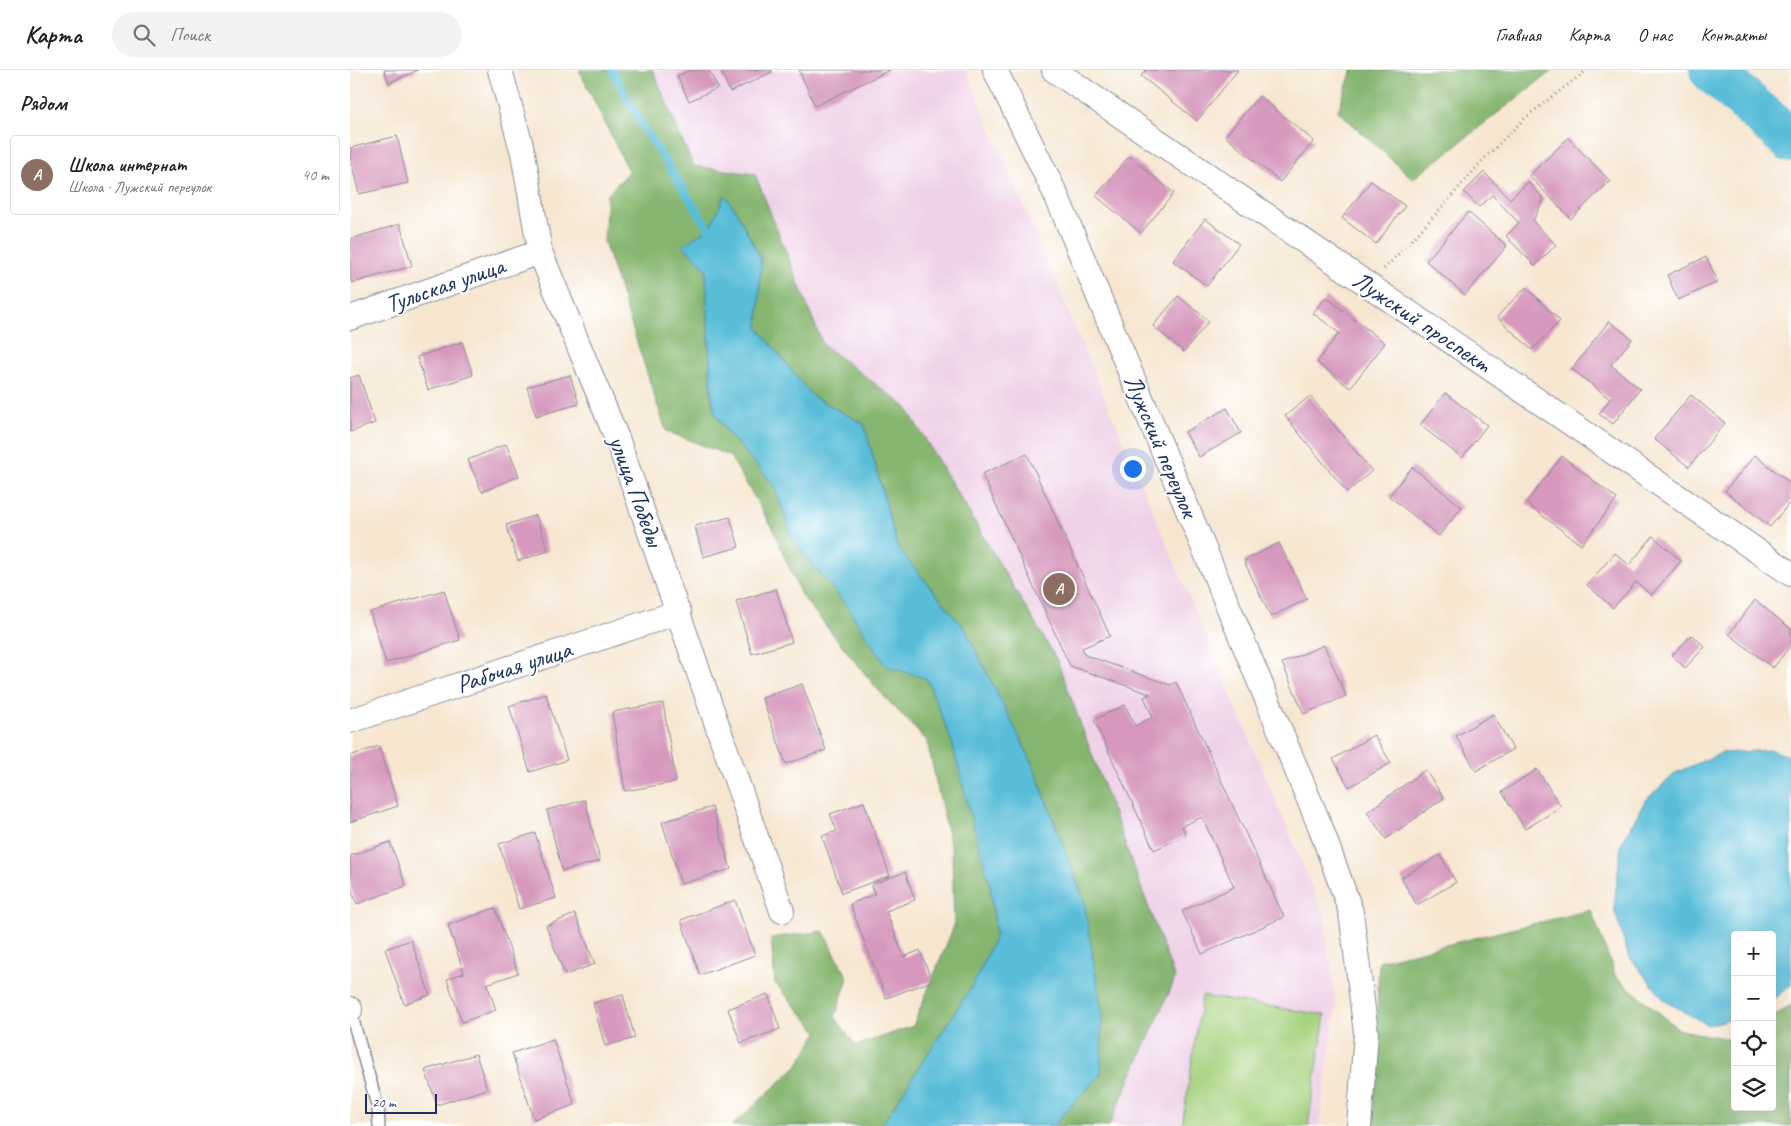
<!DOCTYPE html>
<html lang="ru">
<meta charset="utf-8">
<style>
:root{--surface:#fff;--page:#f2f2f2;--text:#202124;--muted:#757577;--line:#e0e0e0;--accent:#111827}
body{margin:0;font-family:Caveat,sans-serif;background:var(--page);color:var(--text)}
.controls{position:absolute;right:15px;bottom:15px;display:grid;overflow:hidden;border-radius:5px;box-shadow:0 5px 20px #0002}
.controls button{width:45px;height:45px;display:grid;place-items:center;padding:0;border:0;border-bottom:1px solid var(--line);background:var(--surface);color:var(--text);font:25px sans-serif}
.scale{position:absolute;left:15px;bottom:12px;width:72px;box-sizing:border-box;padding-left:5px;border:2px solid #1b2f5e;border-top:0;font-size:14px;line-height:18px;white-space:nowrap;color:#1b2f5e;-webkit-text-stroke:4px #fff;paint-order:stroke}
.you{position:absolute;left:782px;top:398px;width:18px;height:18px;margin:-12px;border:4px solid #fff;border-radius:50%;background:#1a73e8;box-shadow:0 0 0 8px #1a73e833}
.badge{display:grid;place-items:center;width:32px;height:32px;border-radius:50%;background:var(--accent);color:#fff;font-size:16px;font-weight:700}
.pin{position:absolute;translate:-50% -50%;border:2px solid #fff;box-shadow:0 1px 5px #0006}
.list{margin:0;padding:0;list-style:none}
h2{display:flex;justify-content:space-between;align-items:center;height:65px;margin:0;padding:0 20px;font-size:21px}
h2 small{font-size:16px;font-weight:400;color:var(--muted)}
.list li{display:grid;grid-template-columns:32px 1fr auto;gap:15px;align-items:center;box-sizing:border-box;height:80px;margin:0 10px 10px;padding:0 10px;border:1px solid var(--line);border-radius:5px}
.list b{display:block;font-size:19px;white-space:nowrap}
.list p{margin:0;font-size:16px;white-space:nowrap;color:var(--muted)}
.list em{font-size:16px;font-style:normal;color:var(--muted)}
.icon{flex:none;width:28px;height:28px;fill:none;stroke:currentColor;stroke-width:2;stroke-linecap:round;stroke-linejoin:round}
.map{position:relative;flex:none;width:1441px;height:1056px;overflow:hidden}
header{display:flex;align-items:center;gap:30px;box-sizing:border-box;height:70px;padding:0 25px;background:var(--surface);border-bottom:1px solid var(--line)}
header strong{font-size:24px}
nav{display:flex;gap:28px;margin-inline-start:auto;font-size:18px}
.search{width:350px;height:45px;background:var(--page);display:flex;align-items:center;gap:12px;box-sizing:border-box;padding:0 18px;border-radius:28px;color:var(--muted);font-size:19px}
main{display:flex}
aside{flex:1;background:var(--surface)}
.map>svg:first-child{display:block}
</style>
<header>
<strong>Карта</strong>
<div class="search"><svg class="icon" aria-label="search" viewBox="0 0 24 24"><circle cx="10" cy="10" r="6"/><path d="M15 15l6 6"/></svg>Поиск</div>
<nav><a>Главная</a><a>Карта</a><a>О нас</a><a>Контакты</a></nav>
</header>
<main>
<aside>
<h2>Рядом<small></small></h2>
<ul class="list">
<li><span class="badge" style="background:#8d6e63">A</span><div><b>Школа интернат</b><p>Школа · Лужский переулок</p></div><em>40 m</em></li>
</ul>
</aside>
<div class="map">
<svg width="1441" height="1056" viewBox="0 0 1441 1056">
<rect width="100%" height="100%" fill="#fff"/>
<filter id="ink" filterUnits="userSpaceOnUse"><feTurbulence type="fractalNoise" baseFrequency=".02" numOctaves="2"/><feDisplacementMap in="SourceGraphic" scale="10" xChannelSelector="R" yChannelSelector="G"/><feConvolveMatrix kernelMatrix="1 2 1 2 8 2 1 2 1" color-interpolation-filters="sRGB"/></filter>
<filter id="wash" filterUnits="userSpaceOnUse"><feTurbulence type="fractalNoise" baseFrequency=".0096" numOctaves="4" result="noise"/><feDisplacementMap in="SourceGraphic" scale="20" xChannelSelector="R" yChannelSelector="G"/><feGaussianBlur stdDeviation="1.12" result="paint"/><feColorMatrix in="noise" values="0 0 0 0 0 0 0 0 0 0 0 0 0 0 0 0 0 1.4 0 .05"/><feComposite in="paint" operator="in"/></filter>
<g filter="url(#wash)">
<rect width="100%" height="100%" fill="#f6e6d0"/>
<path fill="#eed0e7" d="M262 0H616L974 845 986 937 969 1056H703L751 1004 359 159Z"/>
<path fill="#a7d380" stroke="#61816f" d="M852 926 975 945 958 1056H832Z"/>
<path fill="#85b56e" stroke="#507266" d="M229 0H303L343 96 405 104 473 275 556 337 707 590 825 909 759 1056H703L751 1004 734 831 681 690 615 559 548 478 514 354 462 326 408 258 411 189 387 143 375 125 356 199 361 319 364 341 377 362 424 415 444 472 496 535 536 595 577 609 602 672 640 814 646 865 624 913 531 1056H382L447 996 468 962 425 913 421 868 473 861 498 908 485 947 506 976 563 956 604 856 602 783 577 671 529 621 451 525 422 457 380 386 316 361 254 171 257 124 279 102Z
M1002 0H1203L1063 109 988 41Z
M1241 840 1266 907 1330 960 1385 970V1037H1422V947L1441 935V1056H1023L1029 891Z"/>
<path fill="#5abdd8" stroke="#3a769b" d="M375 125 387 143 411 189 408 258 462 326 514 354 548 478 615 559 681 690 734 831 752 942 751 1004 703 1056H531L624 913 646 865 640 814 619 740 602 672 577 609 536 596 496 535 444 472 424 415 377 362 364 341 361 319 356 199 333 175 359 159Z
M1422 680 1441 687V915L1422 930V865H1385V948L1358 955 1315 931 1278 885 1264 838 1271 774 1295 731 1327 702 1372 683Z"/>
<g fill="none" stroke-linecap="round" stroke-linejoin="round">
<path stroke="#5abdd8" stroke-width="8" d="M262 0 292 55 359 159"/>
<path stroke="#5abdd8" stroke-width="44" d="M1361 0 1441 71"/>
</g>
<g id="blocks">
<path fill="#d699bd" d="M34 0H68L39 13Z
M341 0H359L368 18 339 31 327 6Z
M370 0H421L422 2 380 22Z
M449 0H540L465 36Z
M796 0H888L847 51 791 6Z
M909 26 964 71 930 112 875 66Z
M47 66 58 113 9 124 0 87V78Z
M1218 68 1260 111 1221 149 1179 106Z
M779 86 824 123 791 163 746 126Z
M1134 102 1160 129 1178 112 1194 129 1183 151 1206 175 1185 196 1156 166 1169 153 1142 125 1129 137 1114 122Z
M1021 111 1055 136 1026 174 992 148Z
M1118 142 1157 176 1115 225 1076 191Z
M855 149 889 174 857 216 823 191Z
M50 154 62 196 2 213 0 205V169Z
M1356 187 1368 212 1328 230 1317 205Z
M1176 217 1210 251 1182 280 1147 247Z
M828 226 859 251 834 282 803 256Z
M976 227 1035 273 1000 318 967 292 989 263 963 243Z
M1259 251 1282 269 1261 295 1290 319 1263 354 1249 344 1260 329 1222 299Z
M112 272 123 305 78 320 67 287Z
M9 305 25 353 0 362V308Z
M220 305 229 334 186 346 177 317Z
M1095 323 1137 355 1112 388 1070 355Z
M1341 325 1375 353 1339 397 1304 369Z
M960 326 1022 401 997 422 935 346Z
M877 338 891 363 849 387 835 362Z
M156 374 169 406 132 422 118 390Z
M677 384 760 566 732 578 735 585 820 615 826 612 934 847 852 884 832 841 884 817 852 747 832 756 836 765 804 780 744 650 775 635 785 656 803 647 794 627 800 624 720 596 632 404Z
M1405 385 1441 414V431L1420 457 1375 421Z
M1212 386 1267 429 1231 475 1176 433Z
M1062 397 1112 437 1089 466 1039 426Z
M186 445 198 481 168 491 156 455Z
M380 447 389 477 353 487 345 456Z
M1303 466 1331 491 1301 525 1286 512 1263 538 1237 515 1265 483 1279 495Z
M929 473 957 529 921 547 894 491Z
M426 519 442 572 402 584 386 531Z
M94 520 110 570 36 593 20 542Z
M1405 530 1441 559V575L1423 598 1379 564Z
M1342 565 1355 577 1335 598 1322 585Z
M974 575 996 626 954 644 932 593Z
M452 614 476 680 436 694 412 628Z
M196 624 217 690 180 702 159 636Z
M313 633 326 712 275 721 262 642Z
M1143 644 1163 679 1126 701 1106 666Z
M1024 665 1041 693 999 717 983 689Z
M29 676 48 736 0 752V686Z
M1187 699 1211 737 1175 759 1152 722Z
M1075 700 1094 728 1036 769 1017 742Z
M235 730 250 791 212 801 197 740Z
M514 732 540 806 492 823 472 766 487 761 480 744Z
M362 737 381 799 331 814 312 752Z
M185 763 206 828 169 839 149 774Z
M40 772 56 816 7 834 0 816V786Z
M1090 785 1106 812 1067 835 1051 808Z
M555 802 565 830 536 841 554 887 570 880 582 911 536 928 500 834 525 824 521 815Z
M385 830 405 885 350 905 331 850Z
M145 838 168 903 137 914 146 940 112 952 97 909 114 903 98 855Z
M225 844 245 894 215 905 196 856Z
M61 870 80 925 54 934 35 879Z
M418 924 430 959 391 973 378 939Z
M273 925 285 968 255 976 243 933Z
M203 969 225 1035 184 1049 162 983Z
M126 984 137 1019 87 1035 75 1000Z"/>
</g>
</g>
<g filter="url(#ink)">
<use href="#blocks" fill-opacity="0" stroke="#888a97" stroke-width="1"/>
<g fill="none" stroke-linecap="round" stroke-linejoin="round">
<g stroke="#888a97" stroke-width="14">
<path id="service" d="M0 940 28 1038 29 1056"/>
</g>
<g stroke="#888a97" stroke-width="26">
<path id="minor" d="M150 0 173 83 190 182 268 371 432 841
M645 0 707 127 970 756 1001 842 1016 963 1009 1056
M704 0 1441 504
M0 248 190 182
M0 651 329 542
M0 939V940"/>
</g>
<path stroke="#888a97" stroke-width="3" stroke-dasharray="1 4" stroke-linecap="butt" d="M1034 199 1085 145 1134 89 1176 47 1237 0"/>
<use href="#service" stroke="#fff" stroke-width="11"/>
<use href="#minor" stroke="#fff" stroke-width="24"/>
</g>
</g>
<g text-anchor="middle" dominant-baseline="central" stroke-width="4" stroke-linejoin="round" paint-order="stroke">
<g font-size="25" fill="#1b2f5e" stroke="#fff">
<text transform="translate(95 215) rotate(-19)">Тульская улица</text>
<text transform="translate(1072 252) rotate(34)">Лужский проспект</text>
<text transform="translate(811 376) rotate(67)">Лужский переулок</text>
<text transform="translate(286 421) rotate(70)">улица Победы</text>
<text transform="translate(164 597) rotate(-18)">Рабочая улица</text>
</g>
</g>
</svg>
<div class="controls">
<button>+</button>
<button>−</button>
<button><svg class="icon" aria-label="locate" viewBox="0 0 24 24"><circle cx="12" cy="12" r="6"/><path d="M12 2v4M12 18v4M2 12h4M18 12h4"/></svg></button>
<button><svg class="icon" aria-label="layers" viewBox="0 0 24 24"><path d="M12 4l9 5-9 5-9-5zM3 14l9 5 9-5"/></svg></button>
</div>
<div class="scale">20 m</div>
<div class="you"></div>
<div class="pin badge" style="left:709px;top:519px;background:#8d6e63">A</div>
</div>
</main>
